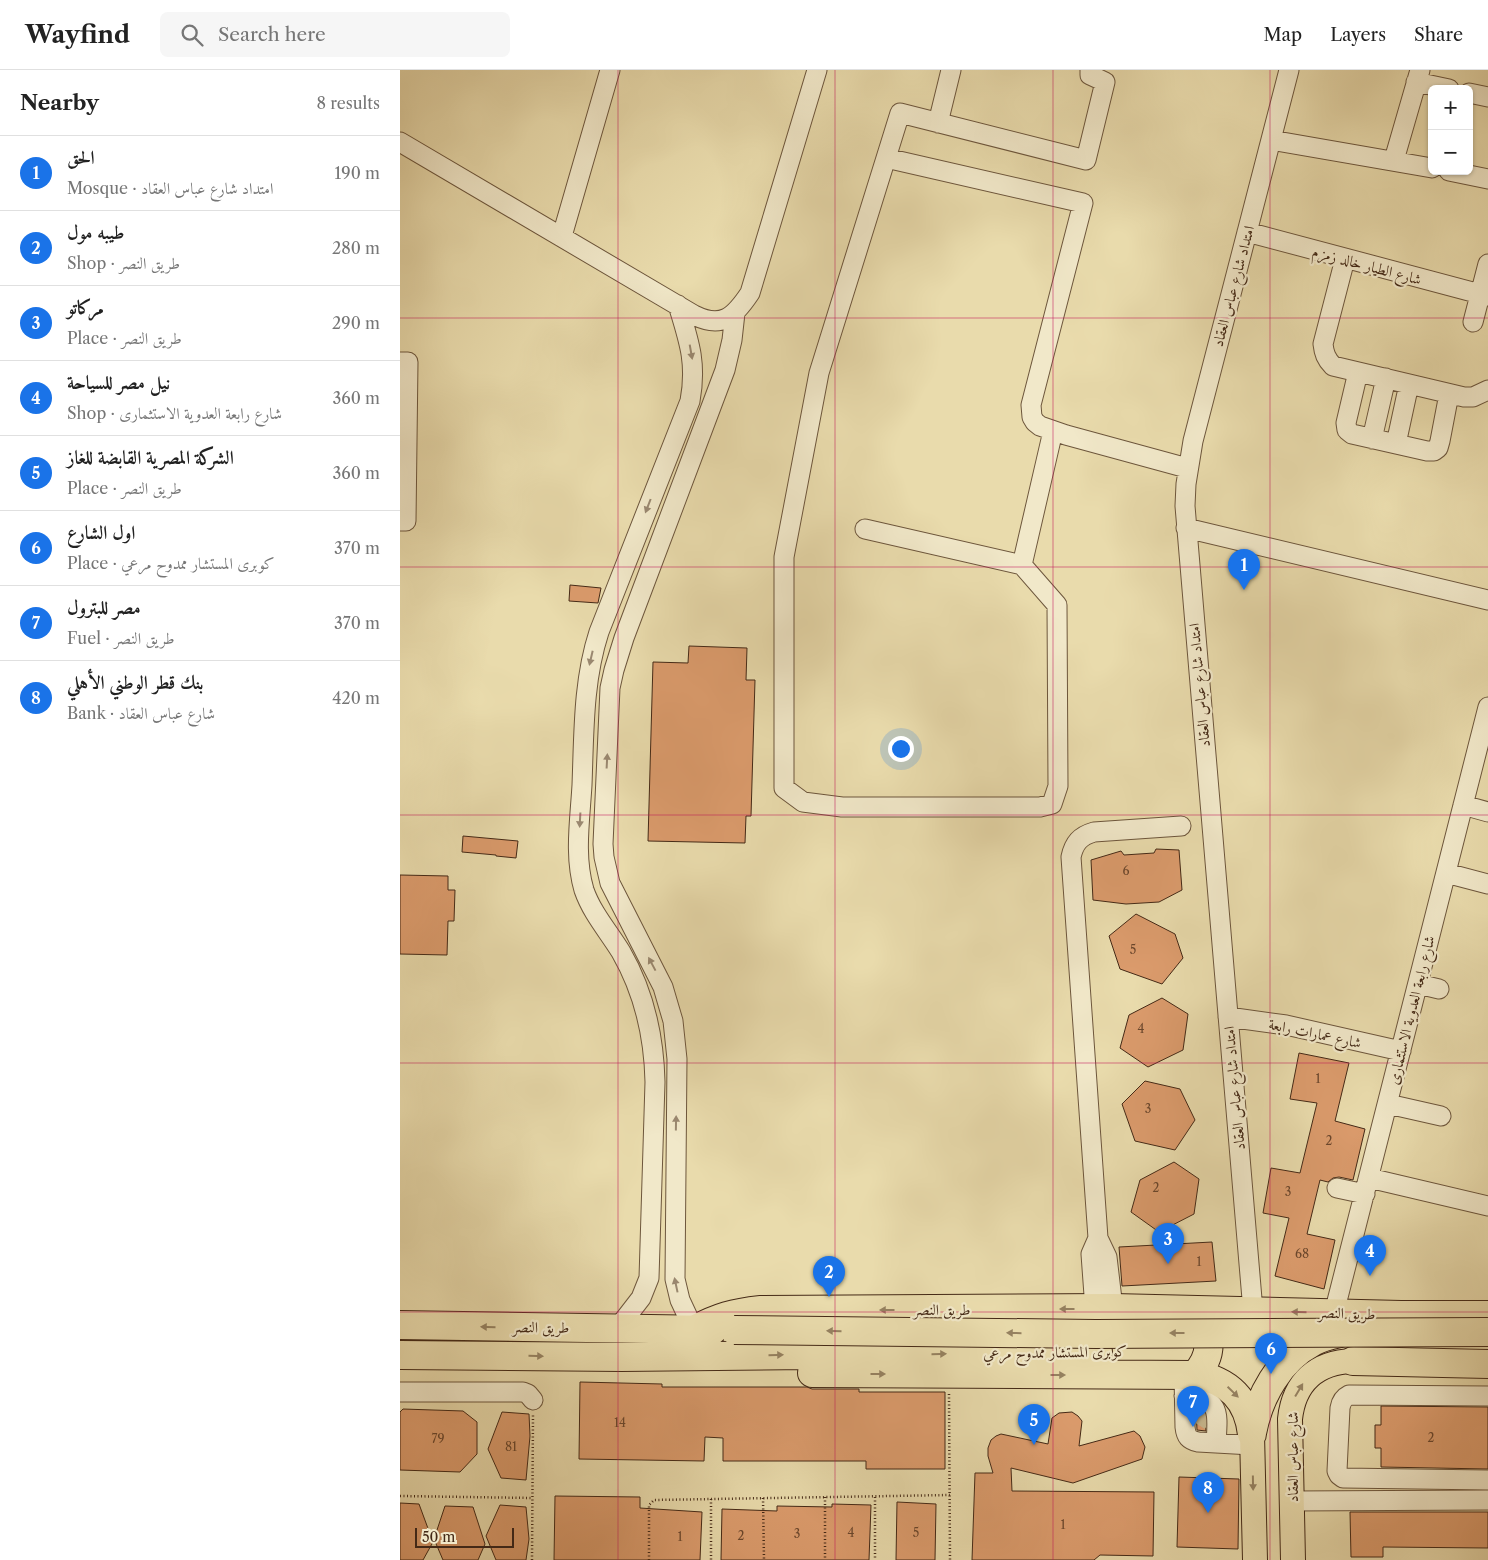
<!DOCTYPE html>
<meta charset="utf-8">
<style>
:root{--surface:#fff;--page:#f6f6f6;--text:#222;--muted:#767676;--line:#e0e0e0;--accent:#1a73e8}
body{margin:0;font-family:"Libre Caslon Text",Amiri,serif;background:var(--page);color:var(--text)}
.controls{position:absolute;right:15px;top:15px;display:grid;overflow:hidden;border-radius:8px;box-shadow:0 1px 4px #0004}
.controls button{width:45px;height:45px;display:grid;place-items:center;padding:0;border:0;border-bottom:1px solid var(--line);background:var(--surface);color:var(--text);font:25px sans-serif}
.scale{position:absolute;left:15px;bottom:12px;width:99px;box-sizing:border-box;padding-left:5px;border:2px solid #442916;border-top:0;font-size:14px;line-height:18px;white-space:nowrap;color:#442916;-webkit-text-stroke:4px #f1e8c9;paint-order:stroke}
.you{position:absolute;left:500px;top:678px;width:18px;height:18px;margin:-12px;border:4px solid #fff;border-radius:50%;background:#1a73e8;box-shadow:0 0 0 8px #1a73e833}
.badge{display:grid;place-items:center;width:32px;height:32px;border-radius:50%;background:var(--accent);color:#fff;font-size:16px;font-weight:700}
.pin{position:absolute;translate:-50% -41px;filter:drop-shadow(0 1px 2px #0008)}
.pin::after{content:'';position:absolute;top:26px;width:18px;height:15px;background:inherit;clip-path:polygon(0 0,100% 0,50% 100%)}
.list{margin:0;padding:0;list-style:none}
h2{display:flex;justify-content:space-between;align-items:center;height:65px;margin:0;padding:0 20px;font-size:21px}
h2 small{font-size:16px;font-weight:400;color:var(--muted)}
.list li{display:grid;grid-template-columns:32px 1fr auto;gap:15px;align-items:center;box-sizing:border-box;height:75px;padding:0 20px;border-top:1px solid var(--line)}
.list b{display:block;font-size:19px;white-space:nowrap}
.list p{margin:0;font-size:16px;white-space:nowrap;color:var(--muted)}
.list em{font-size:16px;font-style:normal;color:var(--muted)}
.icon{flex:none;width:28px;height:28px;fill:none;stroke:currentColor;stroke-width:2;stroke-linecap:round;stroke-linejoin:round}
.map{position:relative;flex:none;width:1088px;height:1490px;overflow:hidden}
header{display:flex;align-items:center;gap:30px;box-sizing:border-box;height:70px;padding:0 25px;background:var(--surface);border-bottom:1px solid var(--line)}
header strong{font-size:24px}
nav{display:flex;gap:28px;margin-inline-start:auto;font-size:18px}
.search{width:350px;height:45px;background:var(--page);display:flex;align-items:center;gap:12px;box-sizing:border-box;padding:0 18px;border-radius:8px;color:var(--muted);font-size:19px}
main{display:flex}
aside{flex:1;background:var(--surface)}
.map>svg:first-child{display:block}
</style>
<header>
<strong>Wayfind</strong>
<div class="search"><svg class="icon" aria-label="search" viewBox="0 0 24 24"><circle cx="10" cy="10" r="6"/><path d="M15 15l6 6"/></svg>Search here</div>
<nav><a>Map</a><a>Layers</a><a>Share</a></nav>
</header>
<main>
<aside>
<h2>Nearby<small>8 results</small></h2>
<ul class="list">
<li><span class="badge">1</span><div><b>الحق</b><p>Mosque · امتداد شارع عباس العقاد</p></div><em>190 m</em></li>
<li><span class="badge">2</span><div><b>طيبه مول</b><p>Shop · طريق النصر</p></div><em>280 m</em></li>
<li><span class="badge">3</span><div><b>مركاتو</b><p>Place · طريق النصر</p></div><em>290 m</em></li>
<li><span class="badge">4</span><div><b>نيل مصر للسياحة</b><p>Shop · شارع رابعة العدوية الاستثمارى</p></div><em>360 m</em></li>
<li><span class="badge">5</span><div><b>الشركة المصرية القابضة للغاز</b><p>Place · طريق النصر</p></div><em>360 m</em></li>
<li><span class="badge">6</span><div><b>اول الشارع</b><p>Place · كوبرى المستشار ممدوح مرعي</p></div><em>370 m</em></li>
<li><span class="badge">7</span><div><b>مصر للبترول</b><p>Fuel · طريق النصر</p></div><em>370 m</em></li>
<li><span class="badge">8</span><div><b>بنك قطر الوطني الأهلي</b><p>Bank · شارع عباس العقاد</p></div><em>420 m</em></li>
</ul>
</aside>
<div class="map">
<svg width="1088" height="1490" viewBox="0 0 1088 1490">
<rect width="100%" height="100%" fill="#e9dbac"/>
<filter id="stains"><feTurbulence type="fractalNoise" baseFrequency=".004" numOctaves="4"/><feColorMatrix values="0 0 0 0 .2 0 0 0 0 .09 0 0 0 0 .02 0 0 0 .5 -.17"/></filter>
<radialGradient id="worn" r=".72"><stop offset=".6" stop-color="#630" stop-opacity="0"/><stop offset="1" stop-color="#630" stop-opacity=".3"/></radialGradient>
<path fill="#db9b6c" stroke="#442916" d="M170 515 201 518 198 533 169 531Z
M289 576 347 578 346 610H355L351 746H346L345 773 248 771 253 592 288 593Z
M63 766 118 771 116 788 96 786V785L62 782Z
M756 779 779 780 782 820 759 832 726 834 693 830 691 790 721 781 724 785 754 783Z
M0 805 48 806V820H55L54 851H48L47 885 0 884Z
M736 844 775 864 783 888 762 914 720 899 709 866Z
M762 928 788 944 783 980 748 997 720 978 729 945Z
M899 983 949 993 935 1051 965 1059 953 1110 939 1107 933 1108 928 1112 920 1110 907 1164 935 1170 924 1219 875 1206 889 1148 863 1143 871 1098 900 1103 917 1033 890 1029Z
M745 1011 780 1019 795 1050 775 1080 735 1071 722 1034Z
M774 1092 799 1109 794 1144 759 1162 731 1142 740 1110Z
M812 1172 816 1211 722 1216 719 1177Z
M180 1312 262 1314V1317H407L412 1319H459V1322H545V1399H466V1391H323V1368L305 1367 304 1391 179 1389Z
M981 1336 1088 1337V1399L981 1397V1378H975V1355H981Z
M3 1339 63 1341 77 1352V1384L60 1402 0 1400V1342Z
M796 1339 804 1344 806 1361 797 1360Z
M102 1342 129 1344 130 1366 126 1410 101 1408 88 1379Z
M672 1342 678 1346 682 1351 679 1376 734 1361 740 1366 745 1377 742 1389 673 1413 611 1398 612 1421 754 1422 753 1486 700 1485 694 1490H572L575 1403H593L588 1386V1378L591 1370 596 1366 601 1364 648 1374 652 1348 659 1343Z
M779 1407 839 1409 838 1479 777 1477Z
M155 1426 240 1427V1438L302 1442 300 1490H154Z
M497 1432 536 1434 535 1490H496Z
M0 1433 19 1434 33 1472 23 1490H0Z
M432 1434 471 1435 469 1490H321L322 1439 377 1441V1436L432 1437Z
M100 1435 126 1437 129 1469 126 1490H96L86 1466Z
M45 1436 73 1437 85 1474 78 1490H43L34 1469Z
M950 1442H1088V1478L983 1477V1487H951Z"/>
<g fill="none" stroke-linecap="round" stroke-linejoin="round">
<path stroke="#c8b78e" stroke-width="19" stroke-dasharray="19 9" stroke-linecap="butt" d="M796 1342 810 1351"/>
<g stroke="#6d563c" stroke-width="21">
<path id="minor" d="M690 0V5L705 12 686 90 500 43 486 88 683 133 631 335 632 347 635 352 640 356 666 365 787 398
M1016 12 1049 19
M1069 23 1088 27
M538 53 551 0
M871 70 1032 98
M0 72 294 245C322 259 334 247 350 223L417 0
M994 90 1020 0
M1049 101 1088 109
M847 162 1088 226
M162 166 210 0
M945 189 923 274C924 283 926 289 933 296L1064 327H1073L1088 320
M1073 252 1088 194
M0 292H8L6 451H0
M958 302 946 353 947 360 952 364 1027 381H1034L1038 378 1040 371 1049 324
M972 369 986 308
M996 374 1009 314
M786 458 1088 530
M465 459 622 495 657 535 658 716 652 734 640 737H442L403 732 384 718V487L419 303 486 88
M622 495 653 361
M1063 735 1088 742
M1046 803 1088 814
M1018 914 1039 919
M828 947 886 955 1001 981
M988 1034 1041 1046
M969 1108 1088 1136
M937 1118 965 1124
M713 1238 707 1187 698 1168 671 787C674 773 680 766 694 762L781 756
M695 1239 691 1184 698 1168
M853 1241 785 436 786 414 793 371 889 0
M934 1243 1088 637
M217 1259 241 1228 249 1208 255 1012C254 966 244 922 221 882 208 861 192 843 184 820 174 786 180 750 182 715 184 663 183 611 199 562L290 331C297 293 289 271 278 235
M294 1260 280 1230 275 1209 277 989 273 951 263 917 210 813 204 787 203 774 210 618 214 600 224 568 325 300 332 270 335 243
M784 1305 785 1357C786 1367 789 1370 798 1372L852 1375
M0 1322H123L128 1324 133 1330
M784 1326C821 1328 818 1342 816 1373
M1088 1326 949 1325C943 1328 941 1332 940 1338L937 1401 939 1405 943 1408 1088 1410
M892 1431 1088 1430"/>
</g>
<g stroke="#442916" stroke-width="26">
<path id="major" d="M852 1364 855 1490
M893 1490 890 1349C894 1312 917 1292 953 1291"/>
</g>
<g stroke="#442916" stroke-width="30">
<path id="highway" d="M793 1246C815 1262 812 1287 795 1305
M0 1255 313 1260
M294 1260C319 1247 333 1243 361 1240L713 1238 1001 1245H1088
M0 1285 222 1287 698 1282
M953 1291 1088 1294
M412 1303 795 1305C829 1310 848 1330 852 1364
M852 1363C859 1326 879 1290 913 1272 921 1267 931 1265 940 1263"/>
</g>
<path stroke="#442916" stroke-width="2.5" stroke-dasharray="1 2.5" stroke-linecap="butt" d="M549 1324 550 1490
M0 1426 132 1428
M425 1427V1490
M475 1427V1490
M363 1428 364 1490
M311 1429V1490
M132 1490 133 1344
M249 1490V1435L254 1430 550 1425"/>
<use href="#minor" stroke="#f1e8c9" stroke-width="19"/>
<use href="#major" stroke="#e9dbac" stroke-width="24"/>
<use href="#highway" stroke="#e9dbac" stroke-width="28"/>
<g stroke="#442916" stroke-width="30" stroke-linecap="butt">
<path id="highway-bridge" d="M334 1260 696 1264 1088 1262"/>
</g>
<use href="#highway-bridge" stroke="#e9dbac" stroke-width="28"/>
</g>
<defs><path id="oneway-solid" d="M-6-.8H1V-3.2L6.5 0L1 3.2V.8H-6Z" transform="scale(1.25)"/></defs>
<g fill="#9a8870">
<use href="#oneway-solid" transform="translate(291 282) rotate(80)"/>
<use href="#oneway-solid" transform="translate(248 436) rotate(111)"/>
<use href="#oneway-solid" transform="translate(191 588) rotate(103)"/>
<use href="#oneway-solid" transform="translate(207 691) rotate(-87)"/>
<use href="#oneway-solid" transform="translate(180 750) rotate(93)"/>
<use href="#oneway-solid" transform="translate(252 894) rotate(-118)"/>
<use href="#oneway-solid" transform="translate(276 1053) rotate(-89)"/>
<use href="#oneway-solid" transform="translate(276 1215) rotate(-102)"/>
</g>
<g fill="#968261">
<use href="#oneway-solid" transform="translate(667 1239) rotate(180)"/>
<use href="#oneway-solid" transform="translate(487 1240) rotate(180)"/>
<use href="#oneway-solid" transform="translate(899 1242) rotate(-179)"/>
<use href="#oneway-solid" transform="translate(88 1257) rotate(-179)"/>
<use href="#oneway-solid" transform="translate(434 1261) rotate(-179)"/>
<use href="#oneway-solid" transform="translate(614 1263) rotate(-179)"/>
<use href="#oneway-solid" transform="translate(777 1263) rotate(180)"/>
<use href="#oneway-solid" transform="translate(539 1284) rotate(-1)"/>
<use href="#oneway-solid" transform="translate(376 1285) rotate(-1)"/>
<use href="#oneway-solid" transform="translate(136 1286) rotate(1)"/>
<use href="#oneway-solid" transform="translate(478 1304)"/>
<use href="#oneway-solid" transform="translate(658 1305)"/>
<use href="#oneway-solid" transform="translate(899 1320) rotate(-59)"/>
<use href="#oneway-solid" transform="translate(833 1322) rotate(44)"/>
<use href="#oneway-solid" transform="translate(853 1413) rotate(89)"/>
</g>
<path fill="none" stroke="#c2185b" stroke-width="1" stroke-opacity="0.55" d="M218 0V1490M435 0V1490M653 0V1490M870 0V1490M0 248H1088M0 497H1088M0 745H1088M0 993H1088M0 1242H1088"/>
<g text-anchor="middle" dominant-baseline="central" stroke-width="4.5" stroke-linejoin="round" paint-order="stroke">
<g font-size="12" fill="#6a462c">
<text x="726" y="800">6</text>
<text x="733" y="879">5</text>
<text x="741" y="958">4</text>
<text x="918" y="1008">1</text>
<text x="748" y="1038">3</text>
<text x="929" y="1070">2</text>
<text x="756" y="1117">2</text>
<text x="888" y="1121">3</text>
<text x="902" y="1183">68</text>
<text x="799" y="1191">1</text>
<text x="220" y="1352">14</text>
<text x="1031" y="1367">2</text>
<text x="38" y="1368">79</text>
<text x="111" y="1376">81</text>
<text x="663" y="1454">1</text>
<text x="451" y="1462">4</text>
<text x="516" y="1462">5</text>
<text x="397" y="1463">3</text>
<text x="341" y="1465">2</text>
<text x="280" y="1466">1</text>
</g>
<g font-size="15" fill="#442916" stroke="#f1e8c9">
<text transform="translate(967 195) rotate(15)">شارع الطيار خالد زمزم</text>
<text transform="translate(833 216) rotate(-75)">امتداد شارع عباس العقاد</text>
<text transform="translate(799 615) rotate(-95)">امتداد شارع عباس العقاد</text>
<text transform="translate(1011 940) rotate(-76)">شارع رابعة العدوية الاستثمارى</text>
<text transform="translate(915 963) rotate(12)">شارع عمارات رابعة</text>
<text transform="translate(834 1018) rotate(-95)">امتداد شارع عباس العقاد</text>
<text x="542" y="1239">طريق النصر</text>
<text transform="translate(947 1243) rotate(2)">طريق النصر</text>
<text transform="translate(141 1257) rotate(1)">طريق النصر</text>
<text transform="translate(655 1282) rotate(-1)">كوبرى المستشار ممدوح مرعي</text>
<text transform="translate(892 1387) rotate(-90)">شارع عباس العقاد</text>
</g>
</g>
<rect width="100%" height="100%" filter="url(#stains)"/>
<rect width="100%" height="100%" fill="url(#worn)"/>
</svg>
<div class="controls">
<button>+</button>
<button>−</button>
</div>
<div class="scale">50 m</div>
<div class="you"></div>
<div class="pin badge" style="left:844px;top:520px">1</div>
<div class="pin badge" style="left:429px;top:1227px">2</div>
<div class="pin badge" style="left:768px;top:1194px">3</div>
<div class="pin badge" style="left:970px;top:1206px">4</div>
<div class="pin badge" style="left:634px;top:1375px">5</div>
<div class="pin badge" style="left:871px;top:1304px">6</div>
<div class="pin badge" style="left:793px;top:1357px">7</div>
<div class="pin badge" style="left:808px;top:1443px">8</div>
</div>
</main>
